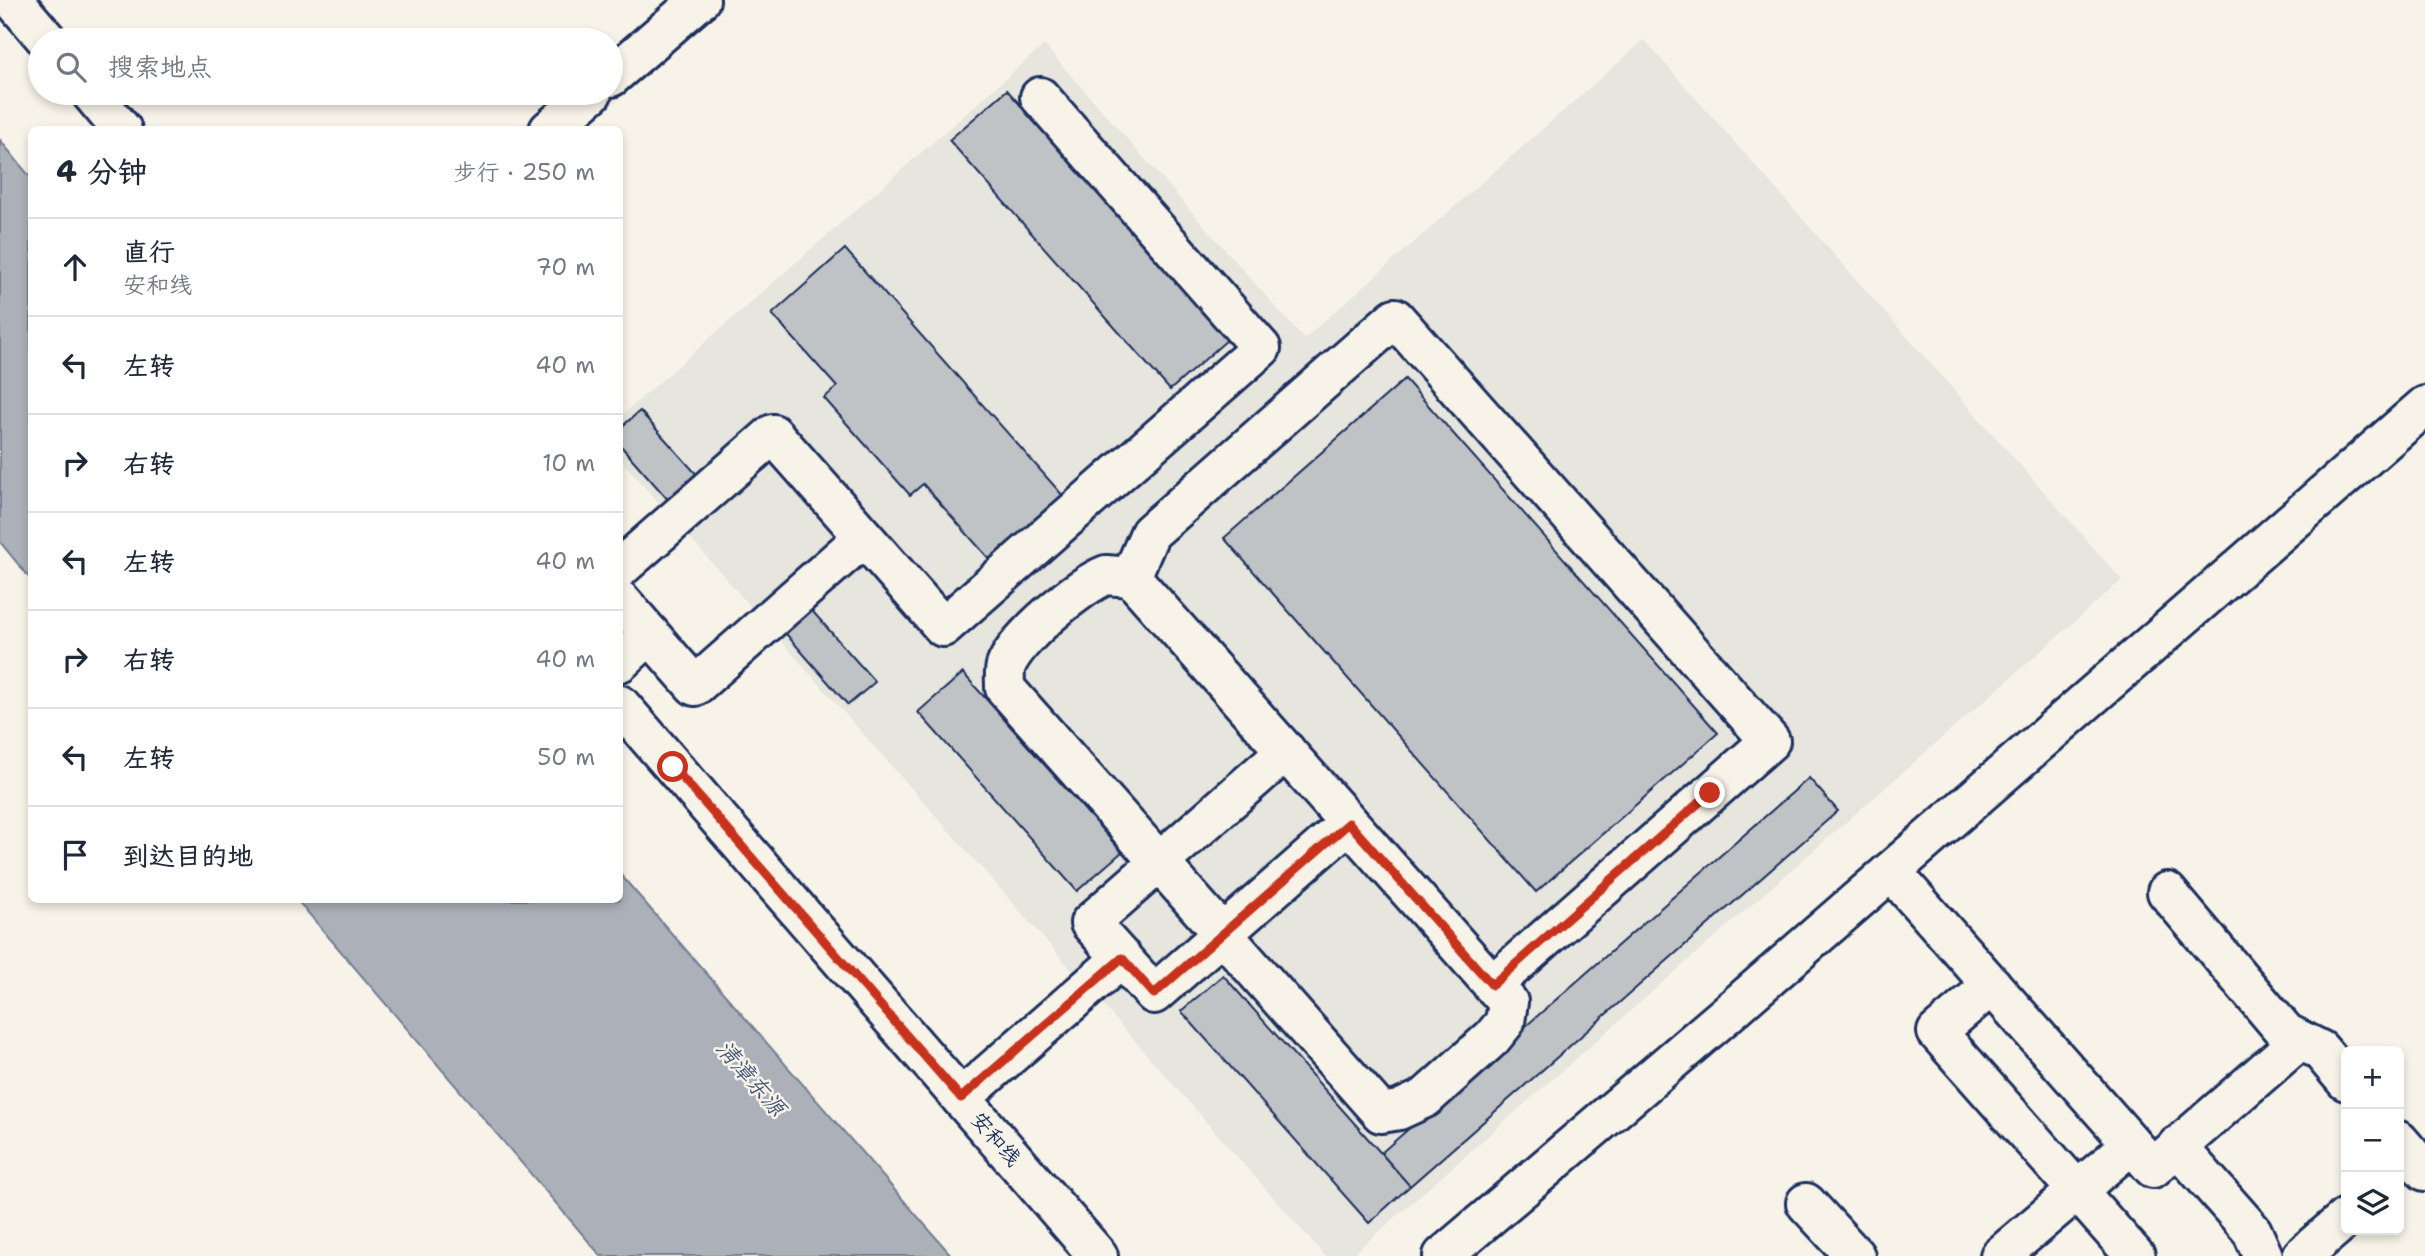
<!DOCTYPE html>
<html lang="zh">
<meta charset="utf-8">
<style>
:root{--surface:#fff;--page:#f2f2f3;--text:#1f2937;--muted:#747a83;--line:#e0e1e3}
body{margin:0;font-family:"Shantell Sans","LXGW WenKai TC",sans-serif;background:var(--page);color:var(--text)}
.controls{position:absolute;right:21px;bottom:21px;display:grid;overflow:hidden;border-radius:10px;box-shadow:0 4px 10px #0003}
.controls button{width:63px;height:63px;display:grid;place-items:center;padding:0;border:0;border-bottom:2px solid var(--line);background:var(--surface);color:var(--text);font:35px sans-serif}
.stop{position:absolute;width:21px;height:21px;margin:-16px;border:5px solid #c8321e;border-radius:50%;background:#fff}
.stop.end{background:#c8321e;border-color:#fff;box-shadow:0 2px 7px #0008}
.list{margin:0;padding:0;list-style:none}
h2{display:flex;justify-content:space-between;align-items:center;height:91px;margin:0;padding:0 28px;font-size:30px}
h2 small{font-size:23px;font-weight:400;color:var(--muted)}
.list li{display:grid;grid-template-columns:46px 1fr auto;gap:21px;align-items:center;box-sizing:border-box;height:98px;padding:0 28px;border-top:2px solid var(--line)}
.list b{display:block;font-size:26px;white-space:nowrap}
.list p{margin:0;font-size:23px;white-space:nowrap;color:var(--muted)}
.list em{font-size:23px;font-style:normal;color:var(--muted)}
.icon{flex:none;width:38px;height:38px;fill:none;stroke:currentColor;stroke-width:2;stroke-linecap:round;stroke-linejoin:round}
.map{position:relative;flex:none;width:2425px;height:1256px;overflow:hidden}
.search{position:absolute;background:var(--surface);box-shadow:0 4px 10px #0003;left:28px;top:28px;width:595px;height:77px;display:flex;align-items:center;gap:18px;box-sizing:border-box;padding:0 24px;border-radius:38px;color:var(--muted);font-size:26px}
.panel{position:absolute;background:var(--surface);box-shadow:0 4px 10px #0003;left:28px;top:126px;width:595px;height:777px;border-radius:10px}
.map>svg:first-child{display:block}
</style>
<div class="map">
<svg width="2425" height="1256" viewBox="0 0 2425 1256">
<rect width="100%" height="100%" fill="#f7f3e8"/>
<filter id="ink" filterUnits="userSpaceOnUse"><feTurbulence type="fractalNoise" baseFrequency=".0143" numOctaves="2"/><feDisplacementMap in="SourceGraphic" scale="14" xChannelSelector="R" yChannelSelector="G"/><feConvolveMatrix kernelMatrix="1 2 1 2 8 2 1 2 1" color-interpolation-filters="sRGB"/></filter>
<g filter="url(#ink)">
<path fill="#e6e5de" d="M1644 40 2122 580 1351 1256H1325L620 459V417L1044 45 1304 339Z"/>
<path fill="#acb0b9" stroke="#727c95" stroke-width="2" d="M0 140 31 178V580L0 542Z
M620 874 952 1256H601L297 900H620Z"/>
<path fill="#c0c3c5" stroke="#1b2f5e" stroke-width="2" d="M1007 90 1227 340 1170 390 949 140Z
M845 249 1064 497 991 561 923 484 910 495 824 398 837 387 772 314Z
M1405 379 1718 733 1536 892 1224 538Z
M640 411 707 486 678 511 620 445V428Z
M806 604 875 682 848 705 780 627Z
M963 673 1122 852 1077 891 918 712Z
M1809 778 1838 811 1410 1186 1381 1153Z
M1223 975 1410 1186 1369 1223 1181 1011Z"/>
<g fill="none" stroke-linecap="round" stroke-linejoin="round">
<g stroke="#1b2f5e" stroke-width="44">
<path id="minor" d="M611 77 700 0
M549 130 592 93
M864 537 943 627 1261 348 1040 97
M620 568 773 434 864 537 695 686 620 600
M1106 575 1131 577 1508 1002 1505 1022 1492 1038 1425 1098 1399 1110 1381 1113 1005 688C1005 681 1004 672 1006 666 1016 638 1079 586 1106 575Z
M1131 577 1150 533 1395 318 1770 741 1492 985
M620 662 650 634
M1286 751 1090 923 1154 994 1349 823
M1891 871 2153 1168 2300 1040
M2167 892 2286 1033 2320 1050 2346 1081
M1992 985 1937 1032 2135 1256
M961 1098 1122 958
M2399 1141 2425 1171
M2177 1146 2252 1231 2263 1256
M1806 1203 1855 1256
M2000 1256 2132 1144
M2302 1256 2346 1218"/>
</g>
<g stroke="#1b2f5e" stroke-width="44">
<path id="major" d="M13 0 47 40
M91 93 122 130
M620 705 1098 1256
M1443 1256 1735 1007 2425 406"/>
</g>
<use href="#minor" stroke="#f7f3e8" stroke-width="38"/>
<use href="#major" stroke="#f7f3e8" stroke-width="38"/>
</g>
</g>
<g fill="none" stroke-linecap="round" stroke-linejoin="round" filter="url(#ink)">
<path stroke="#c8321e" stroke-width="9" d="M673 767 961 1098 1122 958 1154 994 1349 823 1492 985 1710 793"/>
</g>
<g text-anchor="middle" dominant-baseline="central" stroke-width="5" stroke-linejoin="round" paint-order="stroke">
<g font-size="21" fill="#1b2f5e" stroke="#f7f3e8">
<text transform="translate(996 1139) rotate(49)">安和线</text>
</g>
<g font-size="23" font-style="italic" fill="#465679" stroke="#f7f3e8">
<text transform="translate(751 1078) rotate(49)">清漳东源</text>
</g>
</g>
</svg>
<div class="controls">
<button>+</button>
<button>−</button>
<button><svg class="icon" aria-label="layers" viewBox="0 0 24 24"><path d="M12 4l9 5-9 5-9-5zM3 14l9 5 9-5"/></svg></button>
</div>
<div class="stop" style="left:673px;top:767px"></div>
<div class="stop end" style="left:1710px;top:793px"></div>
<div class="search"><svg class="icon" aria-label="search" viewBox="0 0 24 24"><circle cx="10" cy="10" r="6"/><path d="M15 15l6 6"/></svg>搜索地点</div>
<section class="panel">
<h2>4 分钟<small>步行 · 250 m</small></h2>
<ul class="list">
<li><svg class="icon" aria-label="ahead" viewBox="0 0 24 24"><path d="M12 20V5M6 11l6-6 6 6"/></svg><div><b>直行</b><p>安和线</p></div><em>70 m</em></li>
<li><svg class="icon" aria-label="left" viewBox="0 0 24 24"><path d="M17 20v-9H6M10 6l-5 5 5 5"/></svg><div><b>左转</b></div><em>40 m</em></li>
<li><svg class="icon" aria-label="right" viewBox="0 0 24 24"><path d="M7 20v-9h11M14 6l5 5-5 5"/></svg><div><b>右转</b></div><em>10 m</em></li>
<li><svg class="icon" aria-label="left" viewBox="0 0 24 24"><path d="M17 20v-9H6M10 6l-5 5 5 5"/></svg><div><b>左转</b></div><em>40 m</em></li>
<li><svg class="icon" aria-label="right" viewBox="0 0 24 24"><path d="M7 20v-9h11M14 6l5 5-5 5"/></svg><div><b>右转</b></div><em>40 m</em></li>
<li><svg class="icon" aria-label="left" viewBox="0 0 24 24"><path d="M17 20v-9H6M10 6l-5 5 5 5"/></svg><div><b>左转</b></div><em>50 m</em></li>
<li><svg class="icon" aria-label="arrive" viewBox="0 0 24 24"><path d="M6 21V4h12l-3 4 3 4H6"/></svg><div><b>到达目的地</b></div></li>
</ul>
</section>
</div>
